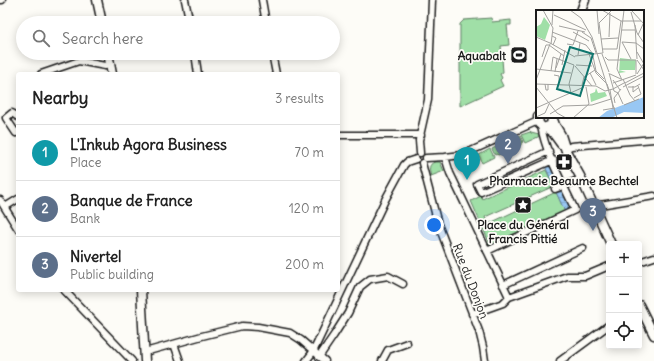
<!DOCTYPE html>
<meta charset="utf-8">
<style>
:root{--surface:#fff;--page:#f6f6f6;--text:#222;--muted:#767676;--line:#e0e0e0;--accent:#db2777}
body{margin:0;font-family:Delius,sans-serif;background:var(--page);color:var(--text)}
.controls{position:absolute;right:12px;bottom:12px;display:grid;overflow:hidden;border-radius:4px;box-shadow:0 2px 10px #0003}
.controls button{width:36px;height:36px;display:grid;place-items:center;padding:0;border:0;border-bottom:1px solid var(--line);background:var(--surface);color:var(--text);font:20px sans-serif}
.you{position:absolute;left:434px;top:225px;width:14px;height:14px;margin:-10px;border:3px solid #fff;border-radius:50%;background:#1a73e8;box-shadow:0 0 0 6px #1a73e833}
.badge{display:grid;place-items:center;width:26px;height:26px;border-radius:50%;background:var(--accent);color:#fff;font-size:13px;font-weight:700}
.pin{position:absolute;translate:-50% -33px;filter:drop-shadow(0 1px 2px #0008)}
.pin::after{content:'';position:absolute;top:21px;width:14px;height:12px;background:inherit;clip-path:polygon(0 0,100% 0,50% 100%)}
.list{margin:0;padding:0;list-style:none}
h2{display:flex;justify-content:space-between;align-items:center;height:52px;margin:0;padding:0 16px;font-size:17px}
h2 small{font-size:13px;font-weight:400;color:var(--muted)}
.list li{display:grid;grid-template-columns:26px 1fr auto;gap:12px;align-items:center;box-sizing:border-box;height:56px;padding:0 16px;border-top:1px solid var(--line)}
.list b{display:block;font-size:15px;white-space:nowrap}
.list p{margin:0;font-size:13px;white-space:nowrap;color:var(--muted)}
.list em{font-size:13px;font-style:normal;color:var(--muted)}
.icon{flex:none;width:22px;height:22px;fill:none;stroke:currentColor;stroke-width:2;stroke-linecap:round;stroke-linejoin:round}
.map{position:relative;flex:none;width:654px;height:361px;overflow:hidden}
.search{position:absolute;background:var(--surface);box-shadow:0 2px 10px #0003;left:16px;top:16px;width:324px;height:44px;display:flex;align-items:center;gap:10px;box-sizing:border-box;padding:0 14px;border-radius:22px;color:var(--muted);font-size:15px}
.panel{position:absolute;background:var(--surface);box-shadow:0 2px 10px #0003;left:16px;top:72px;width:324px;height:220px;border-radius:4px}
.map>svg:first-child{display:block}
</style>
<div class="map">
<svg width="654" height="361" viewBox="0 0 654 361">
<defs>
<pattern id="water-rules" width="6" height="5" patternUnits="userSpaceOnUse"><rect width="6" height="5" fill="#98c7f3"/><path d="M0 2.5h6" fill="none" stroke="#82aad0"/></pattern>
</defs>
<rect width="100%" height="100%" fill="#fdfcf7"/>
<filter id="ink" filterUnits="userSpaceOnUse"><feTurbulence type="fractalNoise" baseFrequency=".025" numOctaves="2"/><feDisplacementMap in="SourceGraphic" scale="8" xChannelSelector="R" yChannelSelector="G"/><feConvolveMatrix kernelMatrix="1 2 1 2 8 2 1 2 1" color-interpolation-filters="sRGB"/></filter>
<g filter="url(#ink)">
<path fill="#a0dfa7" stroke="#5e7e62" d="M491 18 492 22 511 20V25H507L509 45 501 46 503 72 500 74 502 78 500 80 503 86 460 106V24L464 20Z
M530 132 531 133 539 135 540 136 525 143 521 135Z
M520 136 523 142 521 143V145L509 150 506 143Z
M504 143 507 151 498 155 497 154 495 155 492 149Z
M490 149 494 157 482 163 479 155Z
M435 162H440L444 171 431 176C429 170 428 164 435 162Z
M546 170 554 186 485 217 488 224 556 192 566 214 492 249 471 201 481 196 482 199Z"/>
<path fill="url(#water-rules)" stroke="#66839d" d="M551 161 561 183 554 186 544 164Z
M564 189 574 211 566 214 556 192Z"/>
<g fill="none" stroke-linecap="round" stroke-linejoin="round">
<g stroke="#1c1c1c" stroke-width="9">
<path id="minor" d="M1 0H2
M185 0 190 23
M262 0 266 23
M195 53 198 74
M272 53 276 74
M41 74 79 61 105 66 110 65
M18 117 12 113 6 118 16 133 18 132
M338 135H421
M566 149 571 146 654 139
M549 151 477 184 481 192 553 160
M420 153 419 140 428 100 432 0
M445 157 450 173 463 200 509 297
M426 158 445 157 462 155 538 121
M422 163 438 224 479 331 483 347 485 361
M555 189 581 179
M0 200 18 229
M594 206 654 196
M5 207 18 199
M487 251 575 210C563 183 546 155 541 126
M639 262 654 257
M503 285 583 248
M64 290 132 361
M472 314 503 303 509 297 567 276H585L609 266
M174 344 180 361
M145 352 202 336 242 326 258 327 290 333 301 340 325 361
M319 357 334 335 348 313 360 287 370 279 388 276 403 284
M306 361 313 352 385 200 404 165 407 162 416 159
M382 361 388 350 407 343
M560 361 609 325"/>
</g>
<g stroke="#1c1c1c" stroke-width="11">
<path id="major" d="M97 0 102 23
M581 11 585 0
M108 53 112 74
M538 117 539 124 544 128 551 125 552 118
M552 117 555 125 561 135 566 151 580 176 611 244
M546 128 553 133 561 144
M141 290 145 361
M639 305 654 335"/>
</g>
<use href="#minor" stroke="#fdfcf7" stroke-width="6"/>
<use href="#major" stroke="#fdfcf7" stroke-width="8"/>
</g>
</g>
<defs>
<g id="stadium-square" transform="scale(0.9)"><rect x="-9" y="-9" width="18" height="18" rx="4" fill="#1c1c1c" stroke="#fdfcf7"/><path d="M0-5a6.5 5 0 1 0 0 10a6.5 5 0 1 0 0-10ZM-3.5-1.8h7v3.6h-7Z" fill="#fff"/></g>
<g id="pharmacy-square" transform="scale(0.9)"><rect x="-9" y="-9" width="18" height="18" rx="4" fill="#1c1c1c" stroke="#fdfcf7"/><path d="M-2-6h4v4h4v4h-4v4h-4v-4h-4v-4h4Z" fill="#fff"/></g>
<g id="sight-square" transform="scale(0.9)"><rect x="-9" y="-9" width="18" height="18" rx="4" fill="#1c1c1c" stroke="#fdfcf7"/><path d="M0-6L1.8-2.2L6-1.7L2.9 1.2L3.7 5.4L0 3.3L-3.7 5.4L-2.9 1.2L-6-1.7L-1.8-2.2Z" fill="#fff"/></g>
</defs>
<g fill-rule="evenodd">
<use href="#stadium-square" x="519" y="55"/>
<use href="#pharmacy-square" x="564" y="162"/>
<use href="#sight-square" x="523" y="205"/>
</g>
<g text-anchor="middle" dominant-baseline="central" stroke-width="3.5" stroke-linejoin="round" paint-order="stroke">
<g font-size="12" font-weight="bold" fill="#1c1c1c" stroke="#fdfcf7">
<text x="506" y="55" text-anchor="end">Aquabalt</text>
<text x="564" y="180">Pharmacie Beaume Bechtel</text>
<text x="523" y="224">Place du Général<tspan x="523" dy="14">Francis Pittié</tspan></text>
</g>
<g font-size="12" fill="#1c1c1c" stroke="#fdfcf7">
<text transform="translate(471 281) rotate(69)">Rue du Donjon</text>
</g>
</g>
<g transform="translate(536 10)">
<rect width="108" height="108" fill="#fdfcf7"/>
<path d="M84 48 100 50 99 60H83L90 62 83 63ZM60 78 62 83 69 82 71 86 55 92 54 84 59 82Z" fill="#a0dfa7"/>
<path d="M8 7 14 15 9 30 0 26V17L5 14Z" fill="#a0dfa7"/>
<path d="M108 87V103L88 102 75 108H62L71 101Z" fill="#98c7f3"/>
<path fill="none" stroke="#a3a29f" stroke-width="1" d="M7 0 17 18 15 34M34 0 45 8 56 27 81 108M61 0 63 24M66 0 85 11H105M96 1 108 14M95 2 101 23 108 33M18 5 50 20M16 15 17 0M99 15 101 49M23 16 49 22M86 20H99M16 22 50 35 57 44M37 22 53 31M46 22 55 28 60 43M102 25 108 12M16 26 20 28 17 35M0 27 14 33M73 27 74 3M65 29 82 28M86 32 100 33 108 39M86 32 95 49M14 33 39 47M31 34 37 35 42 21M13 35 28 46M66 39H81L85 11M101 42 108 54M53 44 60 63 71 74 73 80M66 44 73 62M42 45 44 33M39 46 67 43 63 13 76 0M57 46 60 61 68 69M6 47 10 35H13M17 47 38 55M69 47 72 50H100M101 50 108 60M26 55 29 40M40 55 56 56M39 56 56 76M20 58 25 44M0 59 35 63M15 61 17 47M19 62 21 49M54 63 60 75M73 63 78 81 82 83 87 94M74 64 85 69M100 64V50M101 64 108 53M18 65 23 66V73M87 69 94 85 99 91M0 70 14 34M77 70 84 80M86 70 81 59 88 0M77 73 100 65M89 73 108 63M0 74 60 76 69 81 77 79M9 74 10 80H12V74M46 75 48 67 59 60M97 76V82L102 78M0 77 21 103 30 108M50 77 53 94M87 77 108 66M92 77H99L104 74M77 79 88 73M74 80 77 98M35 83 33 74 38 55M98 88 105 84 102 76M79 93 78 88 85 79M88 95 103 89M0 98 48 77M67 100 79 98M14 104 27 96 56 95 75 89M0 107 9 103 13 94M37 108 53 94"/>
<path fill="#0f766e" fill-opacity="0.15" stroke="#0f766e" stroke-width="2" d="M34 37 57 44 44 86 21 79Z"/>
<rect width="108" height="108" fill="none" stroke="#1c1c1c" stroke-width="2"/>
</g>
</svg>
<div class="controls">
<button>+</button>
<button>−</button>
<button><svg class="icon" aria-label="locate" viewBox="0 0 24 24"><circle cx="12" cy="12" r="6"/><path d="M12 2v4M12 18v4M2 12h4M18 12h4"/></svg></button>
</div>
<div class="you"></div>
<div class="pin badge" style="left:467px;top:180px;background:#0f9aa8">1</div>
<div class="pin badge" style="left:508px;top:164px;background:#5c6f8a">2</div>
<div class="pin badge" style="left:593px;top:231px;background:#5c6f8a">3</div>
<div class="search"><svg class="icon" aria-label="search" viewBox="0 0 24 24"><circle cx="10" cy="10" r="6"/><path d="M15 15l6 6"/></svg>Search here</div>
<section class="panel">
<h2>Nearby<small>3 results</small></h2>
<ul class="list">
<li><span class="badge" style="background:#0f9aa8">1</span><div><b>L'Inkub Agora Business</b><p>Place</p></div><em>70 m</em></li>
<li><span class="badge" style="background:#5c6f8a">2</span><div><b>Banque de France</b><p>Bank</p></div><em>120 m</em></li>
<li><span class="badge" style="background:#5c6f8a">3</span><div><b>Nivertel</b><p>Public building</p></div><em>200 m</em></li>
</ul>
</section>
</div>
